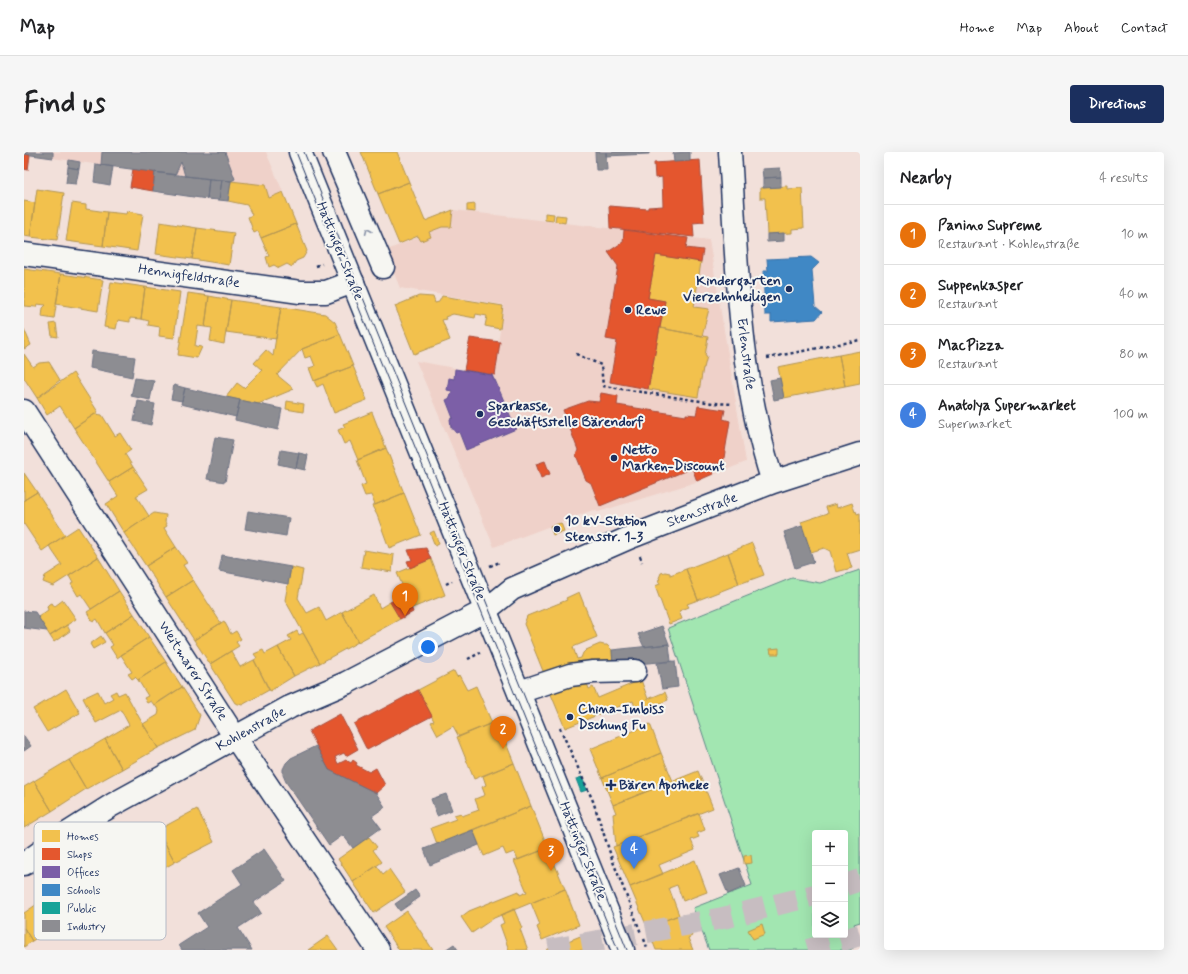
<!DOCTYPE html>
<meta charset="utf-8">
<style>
:root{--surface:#fff;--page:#f6f6f6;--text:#202124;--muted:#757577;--line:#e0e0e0;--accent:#1b2f5e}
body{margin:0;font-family:Mynerve,sans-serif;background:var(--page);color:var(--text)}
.controls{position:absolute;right:12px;bottom:12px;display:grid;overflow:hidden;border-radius:4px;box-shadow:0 4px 16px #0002}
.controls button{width:36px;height:36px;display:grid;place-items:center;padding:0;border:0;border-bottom:1px solid var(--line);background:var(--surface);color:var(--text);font:20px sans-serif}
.you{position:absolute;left:404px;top:495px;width:14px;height:14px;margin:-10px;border:3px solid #fff;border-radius:50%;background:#1a73e8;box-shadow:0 0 0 6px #1a73e833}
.badge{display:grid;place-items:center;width:26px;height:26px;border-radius:50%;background:var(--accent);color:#fff;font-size:13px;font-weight:700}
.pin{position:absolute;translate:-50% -33px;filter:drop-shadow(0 1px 2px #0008)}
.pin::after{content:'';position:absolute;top:21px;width:14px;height:12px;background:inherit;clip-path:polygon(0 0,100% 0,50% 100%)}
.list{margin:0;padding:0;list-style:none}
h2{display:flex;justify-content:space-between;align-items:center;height:52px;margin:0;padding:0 16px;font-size:17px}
h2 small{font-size:13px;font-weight:400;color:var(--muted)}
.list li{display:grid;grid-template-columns:26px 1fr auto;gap:12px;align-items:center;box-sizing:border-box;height:60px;padding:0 16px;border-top:1px solid var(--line)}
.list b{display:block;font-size:15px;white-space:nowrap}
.list p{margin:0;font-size:13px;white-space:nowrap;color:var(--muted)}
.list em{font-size:13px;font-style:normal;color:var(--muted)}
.icon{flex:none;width:22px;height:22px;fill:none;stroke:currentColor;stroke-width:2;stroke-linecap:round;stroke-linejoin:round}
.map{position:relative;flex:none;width:836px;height:798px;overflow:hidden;border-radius:4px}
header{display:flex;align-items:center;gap:24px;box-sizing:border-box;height:56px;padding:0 20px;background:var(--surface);border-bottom:1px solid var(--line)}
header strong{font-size:19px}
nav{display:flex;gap:22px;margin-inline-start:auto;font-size:14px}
.intro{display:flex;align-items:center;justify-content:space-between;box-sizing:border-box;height:96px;padding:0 24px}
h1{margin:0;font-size:28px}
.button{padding:10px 18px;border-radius:4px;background:var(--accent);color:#fff;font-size:14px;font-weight:700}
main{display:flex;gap:24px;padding:0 24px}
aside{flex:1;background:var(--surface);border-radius:4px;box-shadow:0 4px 16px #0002}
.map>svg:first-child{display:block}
</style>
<header>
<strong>Map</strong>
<nav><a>Home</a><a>Map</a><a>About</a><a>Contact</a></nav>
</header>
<div class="intro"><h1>Find us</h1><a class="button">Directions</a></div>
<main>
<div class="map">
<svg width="836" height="798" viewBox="0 0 836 798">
<rect width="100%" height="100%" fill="#f2e0da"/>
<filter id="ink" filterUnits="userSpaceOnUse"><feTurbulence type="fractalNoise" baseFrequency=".025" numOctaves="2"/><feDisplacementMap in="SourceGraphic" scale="8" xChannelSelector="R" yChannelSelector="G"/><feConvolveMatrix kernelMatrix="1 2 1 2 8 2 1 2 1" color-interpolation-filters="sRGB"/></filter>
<g filter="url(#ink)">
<path fill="#efd1c9" d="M0 0H242L259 40 245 46 241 33 77 13 0 2Z
M429 58 685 88 722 310 669 331 574 360 569 358 470 395 392 209 469 223 480 153 376 136 361 99 418 75H427Z"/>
<path fill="#a2e6b1" stroke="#5e8a88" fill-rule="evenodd" d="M836 418V770L830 772 836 787V792L826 798H685L669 756 728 733 644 476 768 426 796 431ZM791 681H821V783H791Z"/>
<path fill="#f2c14e" stroke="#b29553" d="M337 0H373L385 30 354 42Z
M207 29 241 33 245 46 259 40 272 72 237 86 234 79 230 81 224 65 228 63 223 53 204 49Z
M385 30 401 69 429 58 427 75H418L405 80 407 85 397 89 394 84 375 92 354 42Z
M763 34V37L778 36 780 76 768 77V81L743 82 741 46H736V36Z
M13 37 40 41 33 88 6 85Z
M0 49 11 51 6 85 0 84Z
M48 51 62 53V57L83 60 79 94 42 89Z
M451 52V60L443 59V53Z
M103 59 119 62 113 99 79 94 83 60 102 62Z
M521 61 530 62 529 69 521 68Z
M532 63 542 64 541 71 531 69Z
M136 70 173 76 168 107 132 102Z
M272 72 283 99 279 106 272 109 268 115 263 112 255 116 250 113 245 115 242 105 245 104 237 86Z
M173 76 210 81 205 113 168 107Z
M632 103 677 110 670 155 685 157 678 184 636 176 641 149 624 146Z
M0 117 37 122 30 167 18 165 19 156 22 153 13 152 12 155 0 154Z
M37 122 79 128 74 159 32 152Z
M87 130 121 135 117 167 106 166V170L94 168 92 177 80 175Z
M121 135 156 140 150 186 135 184 136 175 124 173 125 169 117 167Z
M164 141 185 144 181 175 174 174 171 194 178 195 173 206 154 203Z
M185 144 207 148 200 192 186 189 188 176 181 175Z
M395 144 409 145 411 151 415 150 418 144 479 154 476 177 461 174 463 164 452 162 451 166 429 162 421 165 422 167 418 168 426 188 390 202 371 154Z
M207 148 257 155 252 187 202 180Z
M257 155 301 162 311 170 316 182 278 197 253 223 270 237 234 252 202 245 213 231 220 236 238 218 230 211 242 198 249 204Z
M32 171 34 185 28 184 26 172Z
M636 176 684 185 681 204H683L680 216H679L674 245 624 237Z
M0 177 7 193 0 197Z
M316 182 329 214 290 229 285 216 291 214 287 204 281 206 278 197Z
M836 199V231L821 234 815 203Z
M0 202 9 215 15 211 25 210 36 228 13 246 0 226Z
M815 203 821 234 760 246 754 215Z
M329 214 343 248 310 261 299 232 293 235 290 229Z
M49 221 74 260 50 276 36 254 23 263 13 246Z
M263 249 280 252 279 260 262 257Z
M348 260 362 296 334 308 326 289 320 292 314 278 321 275 319 272Z
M71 262 78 263 91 284 96 281 107 298 101 302 109 315 85 330 50 276Z
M362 296 380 341 351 353 347 343 341 344 337 334 342 332 333 308Z
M109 315 124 337 112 344 125 364 100 381 82 352 94 344 85 330Z
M0 321 13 340 0 348Z
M13 340 41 383 18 399 0 372V348Z
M380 341 397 383 365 396 353 363 348 354Z
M828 351 831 360 832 359 833 362 836 361V397L823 401 828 416 812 420 806 399 800 396 787 400 777 370 804 361 802 355 812 352 813 356Z
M130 361 142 363 141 370 143 374 140 376 152 395 122 414 100 381Z
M537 371 540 379 529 383 526 374Z
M54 375 74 405 29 434 19 430 21 424 38 413 25 394Z
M410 379 415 392 411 394 406 381Z
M728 391 740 423 715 432 704 401Z
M152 395 163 411 159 413 169 428 142 445 122 414Z
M340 398 370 403 368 420 337 415Z
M704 401 715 432 674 448 662 417Z
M74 405 95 439 67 457 57 442 54 444 47 432 49 431 45 424Z
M407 407 421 443 388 456 373 421Z
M267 415 279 418 274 446 283 461 295 455 302 469 318 460 334 490 296 511 261 448Z
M662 417 674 448 663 452 665 455 655 459 658 467 645 472 631 434 636 432 634 428 636 427 635 426 637 421 641 420 646 421V423Z
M169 428 197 471 170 488 142 445Z
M95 439 110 462 81 481 73 467 69 470 63 460Z
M555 440 573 485 549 495 553 507 557 506 559 501 562 498 576 492 580 493H583L588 498 589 514 521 524 500 472 503 464 543 448 542 446Z
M350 443 356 456 366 450 376 467 334 490 318 460Z
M39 448 52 467 26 484 14 465 24 458 23 454 25 452 27 451 31 454Z
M110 462 125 485 93 506 86 495 89 493 81 481Z
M200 469 207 482 212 479 217 487 212 490 215 494 186 512 170 488Z
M43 473 46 479 30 490 26 484Z
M273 479 275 483 279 481 296 511 270 524 254 495 267 488 264 484Z
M77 484 81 490 69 497 66 492Z
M125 485 142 510 114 528 111 525 108 527 104 522 108 520 97 503Z
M254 495 270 524 246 539 230 508 233 506 230 502 239 498 241 502Z
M755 496V502H747L746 497Z
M207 499 216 515 230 508 245 538 218 553 211 551 186 512Z
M142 510 158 535 130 553 127 549 123 551 120 546 124 544 114 528Z
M430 519 433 525 435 523 443 538 452 534 468 571 435 585 429 574 414 583 407 570 410 569 394 538Z
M561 526 565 537 569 535 574 546 617 528 624 547 641 540 644 548 613 561 609 549 541 576 526 540Z
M158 535 176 563 171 578 134 596 119 572 134 563 135 559 131 553Z
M42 537 56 561 23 580 9 557Z
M74 539 80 551 89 546 86 542 92 539 94 543 101 540 116 567 134 596 98 617 81 587 105 573 97 558 72 571 59 546Z
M473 569 490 611 450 627 433 585Z
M626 572 637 601 578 626 566 597Z
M81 587 98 617 62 637 45 608Z
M637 601 649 629 589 653 578 626Z
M45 608 62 637 28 659 10 629Z
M490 611 507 654 413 692 407 676 432 667 430 663 437 661 438 664 455 658 451 647 461 643 458 635 462 633 459 624Z
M674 619 689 656 592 694 589 662 592 661 589 653Z
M10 629 28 659 0 676V635Z
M507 654 524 696 494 708 490 700 482 703 479 696 460 704 449 678Z
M173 657 190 690 151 710 134 678Z
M675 661 681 678 673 681 675 685 667 688 671 698 635 713 639 722 606 735 589 695Z
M134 678 151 710 114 731 95 699Z
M345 685 353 695 349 698 358 710 329 730 314 707Z
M524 696 541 737 470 766 448 781 437 765 445 759 495 739 496 743 503 740 490 709Z
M727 703 728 711 720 712V704Z
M671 708 683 740 659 749 653 733 645 736 655 763 623 775 606 735Z
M353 714 359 722 365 717 381 740 350 761 329 730Z
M541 737 555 773 518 788 513 775 516 773 507 751Z
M19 748 35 772 8 789 0 776V761Z
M490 757 498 776 496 777 504 798H485L476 773 480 771 477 763Z
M383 759 409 798H375L360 775Z
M655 763 657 770 661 768 668 784 664 786 669 798H632L623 775Z
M738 772 741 782 729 787 724 778Z
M0 776 8 789 0 795Z
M559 783 565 798H523L524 797Z
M304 784 314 798H284Z"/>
<path fill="#e4572e" stroke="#a84b3c" d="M0 2 6 3 4 18 0 17Z
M676 8 680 70 669 71 670 85 586 76 585 54 624 57V55L639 54 638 25 631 26 630 11Z
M109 17 131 20 129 39 106 35Z
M600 78 664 86 662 96 679 98 677 110 632 103 624 146 641 149 624 237 586 230 593 189 582 187 594 114 584 100 599 90Z
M446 186 476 190 471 223 440 218Z
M577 241 594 244 593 253 662 264V262L672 263 674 254 701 258 699 267 706 269 699 312 691 311 686 313 689 322 673 329 668 316 576 354 567 331 562 328 552 303 554 298 539 258 564 249 575 250Z
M521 309 526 322 517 326 512 312Z
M402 396 407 407 386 416 383 409 388 408 384 398Z
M382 442 389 460 376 467 366 450Z
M394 538 408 564 343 598 330 572Z
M316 562 334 597 322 604 320 601 311 605 314 612 322 608 327 611 329 608 333 611 332 613 345 620 352 616 361 633 352 641 305 618 285 579Z"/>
<path fill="#7b5ea7" stroke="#5e5091" d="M431 217 468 223 470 228H471L492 277 442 298 435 280 432 281 427 275 426 267 429 266 422 248 426 246 428 239 423 238 425 226 430 227Z"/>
<path fill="#3f88c5" stroke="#346da6" d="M787 105 795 111 788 118 791 154 798 160 792 167 747 170V163H741L739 119H744L743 107Z"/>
<path fill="#17a398" stroke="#188087" d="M558 625 563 638 557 640 552 627Z"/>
<path fill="#8d8d92" stroke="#6b7182" d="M0 0H29V6L0 2Z
M78 0H201L211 27 207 29 161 24 157 10 151 23 77 13Z
M571 0H582L583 18H572Z
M582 0H625V2L582 4Z
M666 0V9L650 10 649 1Z
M45 8 56 10 55 17 44 15Z
M72 12 89 15 86 33 70 30Z
M44 15 55 17 52 32 42 31Z
M756 16 757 25 739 26 738 17Z
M131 20 185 27 183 47 129 39Z
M757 25V35L739 36V26Z
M185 27 198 28 195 48 183 47Z
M198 28 207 29 204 49 195 48Z
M760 81V89L743 90V82Z
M68 199 111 205 108 225 66 216Z
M111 226 130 229 126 248 107 244Z
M756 226 760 246 750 248 746 228Z
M150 233 161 236 158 249 147 247Z
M161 236 216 248 212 265 157 252Z
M216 248 258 257 254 278 211 268Z
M114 249 131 252 127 273 110 269Z
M191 285 209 288 201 330 183 327Z
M257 298 275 301 272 316 254 312Z
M275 301 284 303 281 318 272 316Z
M224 359 265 366 262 384 221 377Z
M778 374 790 410 771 416 760 380Z
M198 403 267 415 264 432 195 419Z
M0 459 11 460 23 479 0 476Z
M638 474 645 492 620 495 614 482Z
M645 492 647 509 589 514 588 498Z
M651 509 654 535 638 537 633 511Z
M0 584 7 594 0 599Z
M292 594 305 618 352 641 361 655 348 664 357 676 329 696 319 683 305 693 262 630 259 623V617L262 611 267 606Z
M422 642 428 658 413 664 407 647Z
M449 678 455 693 406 713 400 697Z
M240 697 262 729 230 750 237 761 214 776 228 798H158L155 793 183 775 174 761 218 732 209 718Z
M715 716 722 734 704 742 696 723Z
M391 738 396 745 376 759 371 752Z
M430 792 434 798H421Z"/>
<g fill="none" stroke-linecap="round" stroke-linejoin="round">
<path stroke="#c7bdc1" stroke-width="22" stroke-dasharray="22 11" stroke-linecap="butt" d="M821 733 836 728
M525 798 699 766 791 743
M784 798 836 783"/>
<g stroke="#1b2f5e" stroke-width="25">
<path id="minor" d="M310 0 359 115
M706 0C713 111 714 224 749 330
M0 102 276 140H302L329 130
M0 259 211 585 354 798
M495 540 546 523 569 520 611 519
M0 712 36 686 88 653 266 555 322 531 462 458 488 437 607 385 648 369 749 330 836 302"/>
</g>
<g stroke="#1b2f5e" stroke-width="25">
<path id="major" d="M276 0 599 798"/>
</g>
<path stroke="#1b2f5e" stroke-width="2.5" stroke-dasharray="3 3" stroke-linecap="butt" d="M292 114 298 112
M552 202 577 213 579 234 689 251 709 252
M743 206 836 188
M616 404 618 410
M466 414 476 410
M422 432 428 429
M444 507 456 501
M536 576 569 649 588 707 617 781
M620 787 624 798"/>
<use href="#minor" stroke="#f6f6f2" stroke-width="22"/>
<use href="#major" stroke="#f6f6f2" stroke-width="22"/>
<path stroke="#1b2f5e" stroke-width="1" d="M272 0 594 798
M280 0 603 798"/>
</g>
<defs><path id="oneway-chevron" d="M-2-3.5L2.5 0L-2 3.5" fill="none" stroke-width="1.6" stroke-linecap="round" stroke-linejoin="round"/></defs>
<use stroke="#8892a8" href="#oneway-chevron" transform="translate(344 79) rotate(-113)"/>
</g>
<g fill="#1b2f5e" stroke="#f6f6f2" stroke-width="1.5">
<circle cx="765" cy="137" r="4"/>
<circle cx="604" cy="158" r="4"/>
<circle cx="456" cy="262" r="4"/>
<circle cx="590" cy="306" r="4"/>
<circle cx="533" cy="377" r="4"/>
<circle cx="546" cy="565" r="4"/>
<path d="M585 627h4v4h4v4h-4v4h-4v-4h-4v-4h4z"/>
</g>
<g text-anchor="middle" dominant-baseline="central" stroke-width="4" stroke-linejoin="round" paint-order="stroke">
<g font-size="14" fill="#1b2f5e" stroke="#f6f6f2">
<text transform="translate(316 99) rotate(68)">Hattinger Straße</text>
<text transform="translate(165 124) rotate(8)">Hennigfeldstraße</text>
<text transform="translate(722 202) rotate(83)">Erlenstraße</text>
<text transform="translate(678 358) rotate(-21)">Stensstraße</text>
<text transform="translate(438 399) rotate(68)">Hattinger Straße</text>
<text transform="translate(169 519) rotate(57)">Weitmarer Straße</text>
<text transform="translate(227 577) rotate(-29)">Kohlenstraße</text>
<text transform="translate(559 699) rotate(68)">Hattinger Straße</text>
</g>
<g font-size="14" font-weight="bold" fill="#1b2f5e" stroke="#f6f6f2" text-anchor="start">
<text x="757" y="129" text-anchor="end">Kindergarten<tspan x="757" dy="16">Vierzehnheiligen</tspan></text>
<text x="612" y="158">Rewe</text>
<text x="464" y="254">Sparkasse,<tspan x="464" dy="16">Geschäftsstelle Bärendorf</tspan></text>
<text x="598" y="298">Netto<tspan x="598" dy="16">Marken-Discount</tspan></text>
<text x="541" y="369">10 kV-Station<tspan x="541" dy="16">Stensstr. 1-3</tspan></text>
<text x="554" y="557">China-Imbiss<tspan x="554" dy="16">Dschung Fu</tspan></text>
<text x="595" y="633">Bären Apotheke</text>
</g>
</g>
<rect x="10" y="670" width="132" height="118" rx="6" fill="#f6f6f2" stroke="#b4bac6" stroke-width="1"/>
<rect x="18" y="678" width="18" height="12" fill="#f2c14e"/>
<rect x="18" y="696" width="18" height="12" fill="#e4572e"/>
<rect x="18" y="714" width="18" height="12" fill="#7b5ea7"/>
<rect x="18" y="732" width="18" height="12" fill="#3f88c5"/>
<rect x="18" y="750" width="18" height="12" fill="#17a398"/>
<rect x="18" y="768" width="18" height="12" fill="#8d8d92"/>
<g font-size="11" fill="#1b2f5e">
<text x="43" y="688">Homes</text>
<text x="43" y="706">Shops</text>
<text x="43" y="724">Offices</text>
<text x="43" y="742">Schools</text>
<text x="43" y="760">Public</text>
<text x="43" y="778">Industry</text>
</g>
</svg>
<div class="controls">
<button>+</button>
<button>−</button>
<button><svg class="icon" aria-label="layers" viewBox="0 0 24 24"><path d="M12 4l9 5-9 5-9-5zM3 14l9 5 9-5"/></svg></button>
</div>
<div class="you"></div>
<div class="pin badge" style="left:381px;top:464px;background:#e8710a">1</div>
<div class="pin badge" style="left:479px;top:597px;background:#e8710a">2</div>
<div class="pin badge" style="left:527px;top:719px;background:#e8710a">3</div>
<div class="pin badge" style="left:610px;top:717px;background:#3f7fe0">4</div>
</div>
<aside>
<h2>Nearby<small>4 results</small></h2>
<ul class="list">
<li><span class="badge" style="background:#e8710a">1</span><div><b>Panino Supreme</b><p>Restaurant · Kohlenstraße</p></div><em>10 m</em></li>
<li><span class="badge" style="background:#e8710a">2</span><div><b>Suppenkasper</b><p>Restaurant</p></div><em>40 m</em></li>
<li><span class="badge" style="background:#e8710a">3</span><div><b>MacPizza</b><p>Restaurant</p></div><em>80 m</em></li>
<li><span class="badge" style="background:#3f7fe0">4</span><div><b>Anatolya Supermarket</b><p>Supermarket</p></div><em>100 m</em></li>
</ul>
</aside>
</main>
